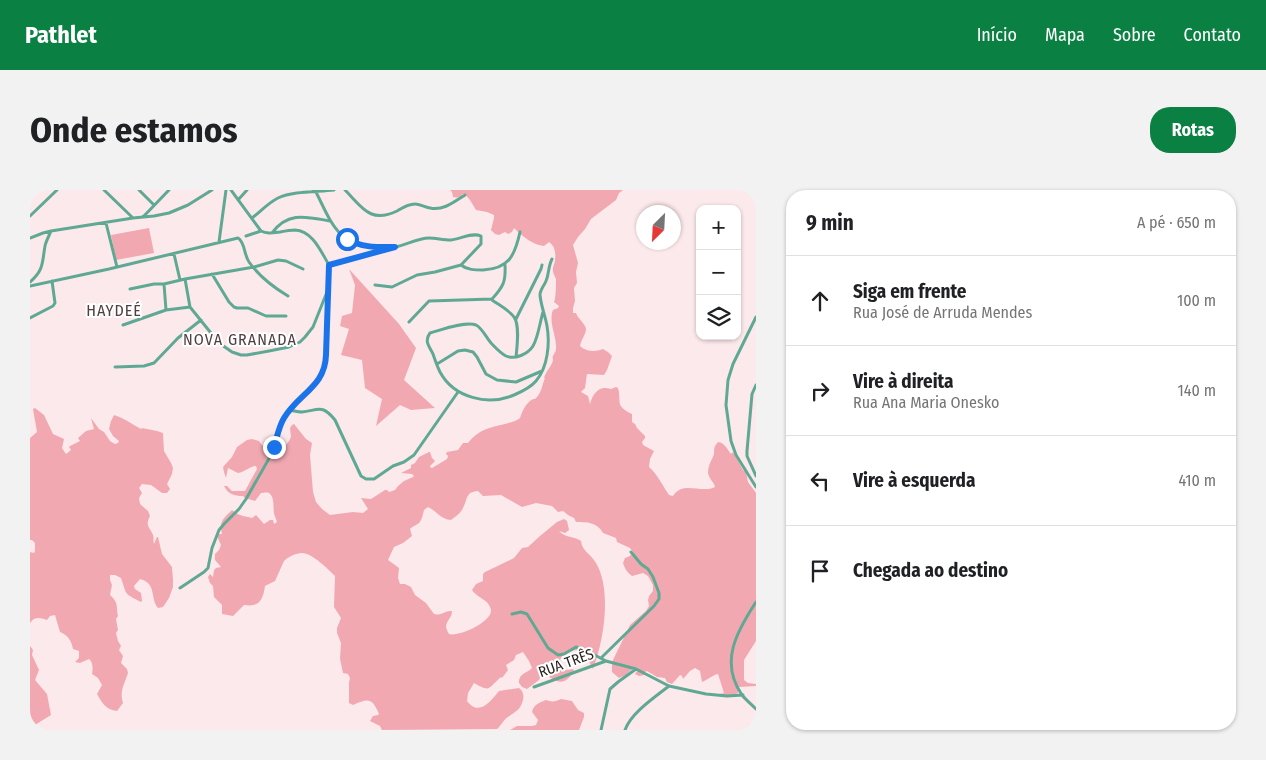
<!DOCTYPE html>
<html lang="pt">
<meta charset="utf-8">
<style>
:root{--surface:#fff;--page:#f2f2f2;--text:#202124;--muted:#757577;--line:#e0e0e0;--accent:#0b8043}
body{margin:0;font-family:"Fira Sans Condensed",sans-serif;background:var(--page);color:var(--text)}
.controls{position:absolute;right:15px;top:15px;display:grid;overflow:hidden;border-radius:10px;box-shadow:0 1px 4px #0004}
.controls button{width:45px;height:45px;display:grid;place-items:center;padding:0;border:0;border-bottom:1px solid var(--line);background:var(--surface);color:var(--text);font:25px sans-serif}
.compass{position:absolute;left:606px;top:15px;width:45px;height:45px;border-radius:50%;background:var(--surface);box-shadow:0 1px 4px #0004;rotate:204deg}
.stop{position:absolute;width:15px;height:15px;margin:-11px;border:4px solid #1a73e8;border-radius:50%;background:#fff}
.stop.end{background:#1a73e8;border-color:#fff;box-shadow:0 1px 5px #0008}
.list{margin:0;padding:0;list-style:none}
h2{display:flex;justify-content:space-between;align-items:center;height:65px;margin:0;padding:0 20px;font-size:21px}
h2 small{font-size:16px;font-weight:400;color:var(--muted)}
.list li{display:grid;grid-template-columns:32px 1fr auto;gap:15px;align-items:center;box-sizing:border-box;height:90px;padding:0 20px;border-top:1px solid var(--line)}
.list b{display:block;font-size:19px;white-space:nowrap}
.list p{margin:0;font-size:16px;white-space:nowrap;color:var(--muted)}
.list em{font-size:16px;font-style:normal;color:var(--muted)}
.icon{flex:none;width:28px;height:28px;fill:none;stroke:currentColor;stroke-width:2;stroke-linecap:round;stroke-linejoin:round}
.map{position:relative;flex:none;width:726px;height:540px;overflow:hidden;border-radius:20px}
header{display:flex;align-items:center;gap:30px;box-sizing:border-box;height:70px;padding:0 25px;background:var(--accent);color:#fff}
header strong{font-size:24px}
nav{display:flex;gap:28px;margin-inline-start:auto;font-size:18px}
.intro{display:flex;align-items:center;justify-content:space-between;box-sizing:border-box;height:120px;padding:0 30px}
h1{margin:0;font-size:35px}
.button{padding:12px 22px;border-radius:20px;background:var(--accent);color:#fff;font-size:18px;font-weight:700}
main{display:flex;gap:30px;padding:0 30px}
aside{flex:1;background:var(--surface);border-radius:20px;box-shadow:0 1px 4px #0004}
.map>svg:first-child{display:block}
</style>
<header>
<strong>Pathlet</strong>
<nav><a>Início</a><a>Mapa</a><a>Sobre</a><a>Contato</a></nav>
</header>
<div class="intro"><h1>Onde estamos</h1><a class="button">Rotas</a></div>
<main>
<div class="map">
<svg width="726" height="540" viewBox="0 0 726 540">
<rect width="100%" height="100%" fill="#fce9eb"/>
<path fill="#f2a8b1" d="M420 0H593L589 3 586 10 561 29 555 39 548 47 543 55 548 73 546 82 547 93 544 98 545 111 543 118V123H546C548 129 555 133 556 139 556 144 551 150 550 156 556 162 566 162 573 159L578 162 582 166 577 180 574 185 557 184 555 198 551 202 558 206 560 214C563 203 569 195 581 199L586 197 588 198C592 213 584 215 602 224V232L605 234 607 238 615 246V248L612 252 613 255 624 261 620 269 619 277C628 285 632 295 639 305L643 306C653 290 671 304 685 297 684 292 679 289 678 283 678 275 682 270 684 264 684 261 684 258 685 256L688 252C695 253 697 259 701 264L703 262 713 280 716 282 718 292 726 303V451L714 470V490L718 493 726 494V496L709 497 708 503C703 506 696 506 690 504L694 503 688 484C682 485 678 490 672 492L670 481 665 478 660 481 653 489 652 486 650 485 642 494 637 492 635 488 627 487 617 481 615 482 614 485 609 486 605 484 608 480 603 478 596 485 589 488 582 482V475L583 470 600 435 616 421 619 416 618 410 619 406 623 401V395L618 386 613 383 602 386C597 382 595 379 593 373L595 368 600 366 603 362 600 358 587 352 586 348 573 343C567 332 557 332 546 332L544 328 538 325 533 321 528 322 522 316 506 313 492 317 471 305 453 306 448 301C435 302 438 309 433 318 431 323 425 327 421 330 410 329 407 321 398 317L394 320C393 324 392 330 389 333 385 336 383 336 380 339L382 346 373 353 364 357 358 370 369 378 368 388 370 394H375L381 397 385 405 396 413 404 424C411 426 416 420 422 421 422 431 411 432 419 444 429 447 462 432 461 420 459 409 447 408 442 400L446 394 453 391V384L455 382 484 368 492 358 498 357 510 346 527 332 534 329 537 331 539 340 535 343 529 341C535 348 544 346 551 351 552 361 561 364 566 373 582 400 574 450 563 479 559 473 559 465 549 464L547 460C541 460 532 464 530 470L534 479 538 480 542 479 544 480C537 494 529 495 517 485L511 486 509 490 497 499 492 497 489 493C489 483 496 484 502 478L499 471 493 462 486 465 484 470 476 475 478 480 472 488 471 487C458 498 461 503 444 493L438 503 437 511C449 527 461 511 469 501L489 498C497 503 493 517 485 522 483 524 480 525 478 527 473 530 471 536 467 539L352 540 350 536 340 531 343 526 348 525 349 524C342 508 339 508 323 515L319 513V493L320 488 318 484 313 483 310 469 311 453 307 443V438L311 428 304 417 305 386C298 379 282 363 272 363 266 363 258 367 254 371L245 391 235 396C234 403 232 414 223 415 220 416 217 415 214 415L203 426 192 424V415L184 407 183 396 180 393 178 387 180 384 183 387 184 380 186 378 191 377 185 370V364L189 360 191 355 186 344H192C189 331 193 329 202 320 209 326 214 326 222 328L226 325 234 334 240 330H243L244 334 247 332C246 329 245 326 244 324 243 318 245 307 239 303 237 302 233 303 231 303L225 311 215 308 213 306C204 306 198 304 194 296H197L202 301H215L227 279 226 276C220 276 215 282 208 283L198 278 196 288 194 282 193 277 202 267 207 257 217 250 222 249 229 251 232 255 237 257 243 264C249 262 260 253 261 246 261 246 260 238 260 238L262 235 264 234 276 249 282 253 280 265 283 302 286 312 292 319 300 325 323 322 333 323 338 319 331 308 341 309 355 300H357L359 302 365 300 368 296 374 291 383 287 384 286 382 284 371 283 381 278V275L385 273 389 267 399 262H400L402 268 405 271 400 276 401 278H402L417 269 418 266 416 264 417 262 428 260 433 253H438C448 240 460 237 475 234 481 232 485 232 490 228 492 222 495 215 500 211 506 207 503 211 507 207 512 201 512 195 515 188H514C516 181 522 176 523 170 523 169 522 167 523 166 524 163 526 162 526 159 527 147 518 132 523 120L528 118 529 116 524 112C526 109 526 93 526 89 525 86 523 84 523 81 522 77 525 74 525 70 526 63 525 56 519 52L514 56C503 55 492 46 484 38L482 42 478 44 475 42 469 45 465 44 461 40 464 28V25L457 22 446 20 440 10 435 4H433C431 7 427 8 423 7L422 2Z
M119 38 124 63 86 70 81 45Z
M319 79 369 134 386 158 374 190 405 218 381 220 370 215 346 236 352 209 335 198 332 170 311 165 319 139 310 136 312 126 322 123 325 95Z
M5 218 14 225 23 244 34 249 32 258 36 264 41 260 39 257 40 256 50 251 48 248 56 241 64 239 61 228 69 239 74 242 80 251 85 254 88 253 89 251 83 246 79 239 81 231 84 225C94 228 102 234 111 239L112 238 127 241 133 243 134 261 141 273 143 278 142 284 137 294 140 299 137 303H132L121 295 112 294 109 298 112 303 109 308 110 314 118 321 120 326C115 336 119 336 123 345 124 348 123 351 124 354L127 347H128L132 364 142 377 143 390V397L139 408 133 417 128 418C120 409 127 393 110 389L104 396 105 399 111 403 112 411 111 412C93 403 97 405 91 388L85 385H80V390L82 395 80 405C89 413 86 416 88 426L86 429 88 440 86 443 88 451 91 456 89 460 93 466 91 473 97 479 98 483C95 493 89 501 93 513L87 521C76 520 72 513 67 504L72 495 68 488 62 484C63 479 63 472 59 469L50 473 45 472 49 468V461L43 459C42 452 38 445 30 442L25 425 20 426 17 430C10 428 5 426 0 433V362L4 363 5 361V353L2 350H0V248L7 242 3 219Z
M0 456 3 460 2 465 9 480 5 490 17 504 21 525 0 538Z
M531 509 542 511 548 520 554 523V527L549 540H480L487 536H502L506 535 508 530 502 522C504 514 509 513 516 510 522 512 525 512 531 509Z"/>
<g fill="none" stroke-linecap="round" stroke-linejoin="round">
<path stroke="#5fa994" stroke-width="3" d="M74 0 103 28
M109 0 124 15
M201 0 231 41C237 44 242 43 250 42 255 41 260 40 265 40 283 41 291 62 299 75
M283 0 286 2C302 34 308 57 350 57 355 57 360 57 365 57 376 55 388 48 399 48 406 48 413 50 421 50 431 49 442 42 451 46V54L431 75 405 82 387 85 362 97 345 95
M315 0C332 17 340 34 367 21 372 18 378 14 385 14 390 14 394 17 400 18 413 21 424 12 435 5
M208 10 217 0
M0 26 27 0
M113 27 139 0
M222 28C230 22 238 13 248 8 263 1 287 2 304 0
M76 33 87 77
M242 43C258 21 277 27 300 31
M216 46 231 41
M0 48 13 43 21 41 103 28 124 26 139 23 158 15 182 0
M189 52 196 0
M144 64 150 90
M299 75 361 58
M431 75C437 80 445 80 453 80 479 79 485 65 490 42
M182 84 199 112 204 117 207 118H218L236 126H256
M155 89 160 117 189 153 202 162 211 165H217L239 161 259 157 270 152 275 147 283 137 299 97
M0 92C14 80 12 73 15 56 16 51 19 46 21 41
M134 94 136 120
M0 96 79 79 208 48C215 52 214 65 219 72 229 86 243 97 258 106
M100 99 124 94H134L155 89 224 77 248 70 256 71 273 79
M462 110C469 115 479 120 484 127 490 135 487 157 486 167
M513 122C510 132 508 148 503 156 498 164 485 170 476 166 470 163 465 157 461 153 456 147 452 138 446 135 435 131 411 140 400 143 394 151 399 156 403 164 405 170 407 176 410 182 424 208 458 216 484 205 491 202 501 197 506 191 518 177 520 153 517 136 515 125 511 116 510 105 510 100 514 96 516 91 519 84 518 77 522 69
M726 127 703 174 698 190 696 215 701 251 706 265 726 297
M0 128 23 116 25 113 22 91
M486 129 511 79 512 75
M379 132 399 111 462 109C473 97 476 92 475 75
M93 135 136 120 160 117
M407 174 428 161 435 160 443 162 447 167 456 184 467 190 486 192 512 181
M85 177 114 176 124 173 148 148 171 130
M726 195 722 204 717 261V266L726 286
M261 219C278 202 295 191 296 165L299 75
M150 398 174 382 178 378 182 358 189 340 194 334 209 319 216 309 241 265 252 232 260 220C264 221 268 222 272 222 289 220 292 214 305 230L331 286 336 289H344L363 276 374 272 384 265 428 202
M726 412C707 441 689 472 712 505 716 510 722 515 726 519
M482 424 491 422 497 424 518 458 528 465 534 464 546 457 557 461 576 471 606 479 639 496 676 504 697 506 713 505
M571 468 624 416 629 409V403L623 387 618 379 611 374 601 362
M504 497 576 471
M571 540 580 499 588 492 606 479
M595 540C601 523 625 507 639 496"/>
</g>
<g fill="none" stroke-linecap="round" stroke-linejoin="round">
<path stroke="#1a73e8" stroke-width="6" d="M244 257C247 247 249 236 254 228 269 203 295 197 296 165L299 75 365 57C348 57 332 58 317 49"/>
</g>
<g text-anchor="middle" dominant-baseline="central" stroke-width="4" stroke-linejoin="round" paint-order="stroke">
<g font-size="15" fill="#271f20" stroke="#fff">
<text transform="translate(536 473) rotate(-20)">RUA TRÊS</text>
</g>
<g font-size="16" letter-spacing="1" fill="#523f41" stroke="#fff">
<text x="84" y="120">HAYDEÉ</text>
<text x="210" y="149">NOVA GRANADA</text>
</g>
</g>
</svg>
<div class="controls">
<button>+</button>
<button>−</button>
<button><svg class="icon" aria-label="layers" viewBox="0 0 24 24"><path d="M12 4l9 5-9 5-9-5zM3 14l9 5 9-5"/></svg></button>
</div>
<svg class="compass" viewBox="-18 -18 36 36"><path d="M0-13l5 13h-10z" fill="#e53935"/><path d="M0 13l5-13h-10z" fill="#757577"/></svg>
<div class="stop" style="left:317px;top:49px"></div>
<div class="stop end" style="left:244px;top:257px"></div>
</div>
<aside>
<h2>9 min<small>A pé · 650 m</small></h2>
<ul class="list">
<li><svg class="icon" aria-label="ahead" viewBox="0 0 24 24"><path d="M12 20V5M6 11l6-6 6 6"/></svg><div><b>Siga em frente</b><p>Rua José de Arruda Mendes</p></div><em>100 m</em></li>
<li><svg class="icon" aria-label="right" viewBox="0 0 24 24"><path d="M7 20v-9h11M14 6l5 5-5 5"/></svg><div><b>Vire à direita</b><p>Rua Ana Maria Onesko</p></div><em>140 m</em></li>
<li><svg class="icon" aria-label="left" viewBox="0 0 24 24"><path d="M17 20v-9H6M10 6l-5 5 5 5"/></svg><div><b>Vire à esquerda</b></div><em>410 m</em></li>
<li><svg class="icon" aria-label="arrive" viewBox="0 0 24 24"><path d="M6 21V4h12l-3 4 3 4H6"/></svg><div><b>Chegada ao destino</b></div></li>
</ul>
</aside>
</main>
